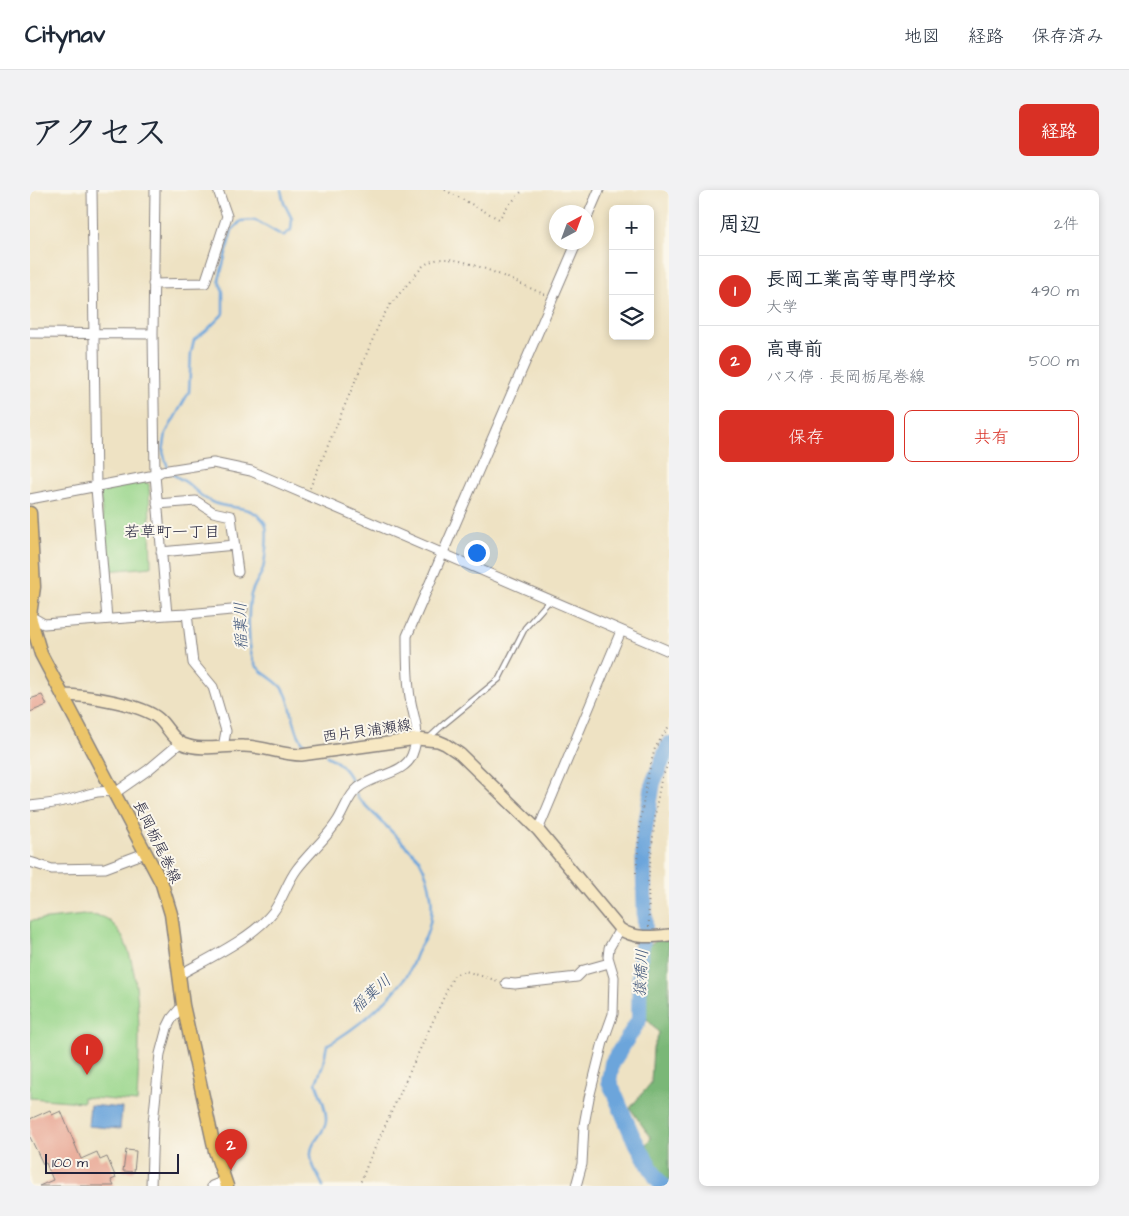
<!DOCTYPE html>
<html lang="ja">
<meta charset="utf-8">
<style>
:root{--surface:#fff;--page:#f2f2f3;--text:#1f2937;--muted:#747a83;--line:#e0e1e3;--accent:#d93025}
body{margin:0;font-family:"Architects Daughter","Klee One",sans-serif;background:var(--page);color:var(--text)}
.controls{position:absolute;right:15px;top:15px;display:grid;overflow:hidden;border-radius:8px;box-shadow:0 2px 8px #0003}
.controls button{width:45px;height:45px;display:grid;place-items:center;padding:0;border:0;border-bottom:1px solid var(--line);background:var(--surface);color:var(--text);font:25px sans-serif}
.compass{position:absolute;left:519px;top:15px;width:45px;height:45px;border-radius:50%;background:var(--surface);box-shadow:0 2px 8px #0003;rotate:41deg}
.scale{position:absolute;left:15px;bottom:12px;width:134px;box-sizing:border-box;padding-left:5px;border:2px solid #22223b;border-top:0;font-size:14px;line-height:18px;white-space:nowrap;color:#22223b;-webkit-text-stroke:4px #fbf7ec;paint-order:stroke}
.you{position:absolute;left:446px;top:362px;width:18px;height:18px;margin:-12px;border:4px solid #fff;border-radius:50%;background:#1a73e8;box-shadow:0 0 0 8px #1a73e833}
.badge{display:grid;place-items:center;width:32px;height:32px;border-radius:50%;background:var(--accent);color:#fff;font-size:16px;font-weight:700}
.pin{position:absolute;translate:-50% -41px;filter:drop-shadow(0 1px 2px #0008)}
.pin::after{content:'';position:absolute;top:26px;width:18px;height:15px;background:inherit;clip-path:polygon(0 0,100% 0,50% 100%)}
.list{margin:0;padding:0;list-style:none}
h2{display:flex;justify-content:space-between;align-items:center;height:65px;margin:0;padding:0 20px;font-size:21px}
h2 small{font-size:16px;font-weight:400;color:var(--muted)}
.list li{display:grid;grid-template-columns:32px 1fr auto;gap:15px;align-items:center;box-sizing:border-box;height:70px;padding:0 20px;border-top:1px solid var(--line)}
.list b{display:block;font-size:19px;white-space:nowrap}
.list p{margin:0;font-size:16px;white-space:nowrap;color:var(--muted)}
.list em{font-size:16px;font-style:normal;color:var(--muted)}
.actions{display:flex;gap:10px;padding:15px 20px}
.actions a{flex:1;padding:11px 0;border:1px solid var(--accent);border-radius:8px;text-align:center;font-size:18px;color:var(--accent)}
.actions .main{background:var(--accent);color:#fff}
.icon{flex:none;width:28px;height:28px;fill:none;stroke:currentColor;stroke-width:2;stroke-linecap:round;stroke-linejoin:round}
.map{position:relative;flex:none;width:639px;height:996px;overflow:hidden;border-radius:8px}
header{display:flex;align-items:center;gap:30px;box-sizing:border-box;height:70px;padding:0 25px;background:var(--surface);border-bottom:1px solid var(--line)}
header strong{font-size:24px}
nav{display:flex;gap:28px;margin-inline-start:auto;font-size:18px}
.intro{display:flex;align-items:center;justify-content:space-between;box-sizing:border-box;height:120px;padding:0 30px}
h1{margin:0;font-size:35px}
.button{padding:12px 22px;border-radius:8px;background:var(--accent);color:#fff;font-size:18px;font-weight:700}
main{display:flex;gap:30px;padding:0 30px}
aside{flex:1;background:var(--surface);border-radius:8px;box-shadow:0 2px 8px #0003}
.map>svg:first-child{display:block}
</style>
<header>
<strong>Citynav</strong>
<nav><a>地図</a><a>経路</a><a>保存済み</a></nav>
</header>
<div class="intro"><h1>アクセス</h1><a class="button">経路</a></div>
<main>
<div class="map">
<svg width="639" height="996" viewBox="0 0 639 996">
<rect width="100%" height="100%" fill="#fbf7ec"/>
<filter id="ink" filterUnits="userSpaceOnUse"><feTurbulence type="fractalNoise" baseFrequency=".02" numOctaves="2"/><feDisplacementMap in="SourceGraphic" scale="10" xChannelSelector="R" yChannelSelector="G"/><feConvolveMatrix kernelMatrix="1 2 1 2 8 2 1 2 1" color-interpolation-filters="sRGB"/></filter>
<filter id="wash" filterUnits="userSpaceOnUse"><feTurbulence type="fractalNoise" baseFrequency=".0096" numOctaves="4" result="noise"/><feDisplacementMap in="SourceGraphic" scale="20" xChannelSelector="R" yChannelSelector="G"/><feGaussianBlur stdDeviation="1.12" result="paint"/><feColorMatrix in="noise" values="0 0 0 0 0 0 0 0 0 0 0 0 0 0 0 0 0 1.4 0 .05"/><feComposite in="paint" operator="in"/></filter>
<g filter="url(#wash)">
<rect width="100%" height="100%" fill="#eee2c3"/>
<path fill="#99d68b" stroke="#5e7c63" d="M114 291 119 294 121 377 77 381 70 301Z
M54 725C61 726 72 725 77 729 117 756 109 867 107 912L53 907V912L0 908V731Z"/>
<path fill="#7ab777" stroke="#4e6c59" d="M639 749V996H626L608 966 621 948 600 918 621 893 623 858 629 843 613 824 616 757 625 751Z"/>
<path fill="#6ca5db" stroke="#47648b" d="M60 915 92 918 90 939 58 936Z"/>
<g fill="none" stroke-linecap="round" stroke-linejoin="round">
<path stroke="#6ca5db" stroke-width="2.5" d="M138 278 133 262 136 243 159 202 161 163 164 150 178 139 193 124V102L189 90 202 40 211 31 225 30 253 46 261 40 262 29 254 13 251 0
M141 282C145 287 152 289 157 293 166 300 172 309 184 313 202 320 223 314 235 333 239 340 235 374 232 382 228 390 221 399 220 409 218 424 218 456 223 470 229 485 247 488 255 502 264 518 263 551 281 559
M297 566C312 573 320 584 325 599
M293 996C288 985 276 968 283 955 287 947 295 941 296 931 297 918 290 905 286 893L293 874 297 855C324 840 361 810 378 784 382 777 384 767 388 760 390 755 394 751 396 746 406 721 402 692 389 669L328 608 326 604"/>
<path stroke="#6ca5db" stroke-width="16" d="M633 996 627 989 602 945 579 891 582 873 609 830 610 767 615 738 613 650 623 593 639 554"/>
</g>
<g id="blocks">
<path fill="#e8a693" d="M12 505 17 515 0 522V509Z
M20 920 22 925 31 921 51 969 67 962 70 970 77 967 86 988 81 990 84 996H9L23 990 16 973 13 974 0 947V929Z
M96 960 106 961 104 982 93 981Z"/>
</g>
</g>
<g filter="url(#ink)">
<use href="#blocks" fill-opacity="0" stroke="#88827f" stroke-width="1"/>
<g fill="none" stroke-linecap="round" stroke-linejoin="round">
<g stroke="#88827f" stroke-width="7">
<path id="lane" d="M399 548 414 534 469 489 495 438 520 410"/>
</g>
<g stroke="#88827f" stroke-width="11">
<path id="street" d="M62 0 66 298 77 429
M556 30 569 0
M123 94 175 93 197 26 188 0
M0 143 123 144
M0 309 125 285 132 281 183 273 221 281 639 461
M127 314 166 311 183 322 201 326 208 382
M131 362 205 355
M157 424 213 419
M137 425 157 424 163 473 183 497 196 541 193 557
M0 426 14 434 137 425 125 285 123 144 125 0
M0 616C13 615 26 613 39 610 54 606 70 598 85 603L118 580 150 553
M508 640 591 441
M0 672 22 679 75 678 115 663
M149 785C177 769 223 748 243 722 253 709 257 692 267 679 280 662 297 648 308 630 315 619 318 606 328 598 343 585 375 584 382 565 393 537 381 526 379 499 377 481 377 463 377 446L547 52
M476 793 485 794 547 787 554 780 579 773
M121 996 123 933 130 864 137 838 142 828 153 815
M182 996 195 991
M546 996 552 974 554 935 559 908 573 852 583 824 584 787 578 767 579 758 590 739"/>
</g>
<g stroke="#88827f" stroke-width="14">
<path id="secondary" d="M33 505C56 505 112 514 129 529 137 536 142 549 153 554 172 562 194 555 214 556 233 556 252 565 271 565L387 549 408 551 415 554 430 564 508 640 590 739C604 749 623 747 639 745"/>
</g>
<g stroke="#88827f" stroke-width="15">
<path id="primary" d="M0 323 4 397 0 425
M0 427 11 464 132 694 141 724 153 815 185 961 197 996"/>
</g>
<path stroke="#88827f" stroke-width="2" stroke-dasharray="1 4" stroke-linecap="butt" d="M415 0 469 29 477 17 493 0
M280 298 350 132 359 116 393 76C400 71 406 69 414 69 442 69 489 94 516 105
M606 683 611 626 618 585 625 558 639 536
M619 737 618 692 626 618 631 590 639 572
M329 996 338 973 424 785 435 781 468 791"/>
<use href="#lane" stroke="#fff" stroke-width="4.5"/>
<use href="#street" stroke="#fff" stroke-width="9"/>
<use href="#secondary" stroke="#f7e8c3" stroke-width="11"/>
<use href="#primary" stroke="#ecc569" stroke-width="12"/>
</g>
</g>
<g text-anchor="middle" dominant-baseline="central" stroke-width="4" stroke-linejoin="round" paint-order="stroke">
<g font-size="15" fill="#22223b" stroke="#fbf7ec">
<text transform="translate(337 541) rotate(-8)">西片貝浦瀬線</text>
<text transform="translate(127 652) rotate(64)">長岡栃尾巻線</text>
</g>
<g font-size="16" fill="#22223b" stroke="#fbf7ec">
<text x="142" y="342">若草町一丁目</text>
</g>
<g font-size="16" font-style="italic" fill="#40567b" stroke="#fbf7ec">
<text transform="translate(211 436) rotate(-91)">稲葉川</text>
<text transform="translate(611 783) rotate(-87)">猿橋川</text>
<text transform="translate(341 804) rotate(-42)">稲葉川</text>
</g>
</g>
</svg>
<div class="controls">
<button>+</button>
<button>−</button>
<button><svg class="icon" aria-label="layers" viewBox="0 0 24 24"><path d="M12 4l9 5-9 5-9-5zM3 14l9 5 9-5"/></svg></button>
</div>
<svg class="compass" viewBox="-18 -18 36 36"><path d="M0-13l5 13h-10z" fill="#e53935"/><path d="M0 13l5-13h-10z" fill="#747a83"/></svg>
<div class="scale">100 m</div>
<div class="you"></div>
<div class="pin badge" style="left:57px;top:885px">1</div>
<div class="pin badge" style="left:201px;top:980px">2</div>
</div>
<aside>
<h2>周辺<small>2件</small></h2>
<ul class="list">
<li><span class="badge">1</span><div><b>長岡工業高等専門学校</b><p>大学</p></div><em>490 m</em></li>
<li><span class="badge">2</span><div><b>高専前</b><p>バス停 · 長岡栃尾巻線</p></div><em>500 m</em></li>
</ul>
<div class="actions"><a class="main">保存</a><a>共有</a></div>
</aside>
</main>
